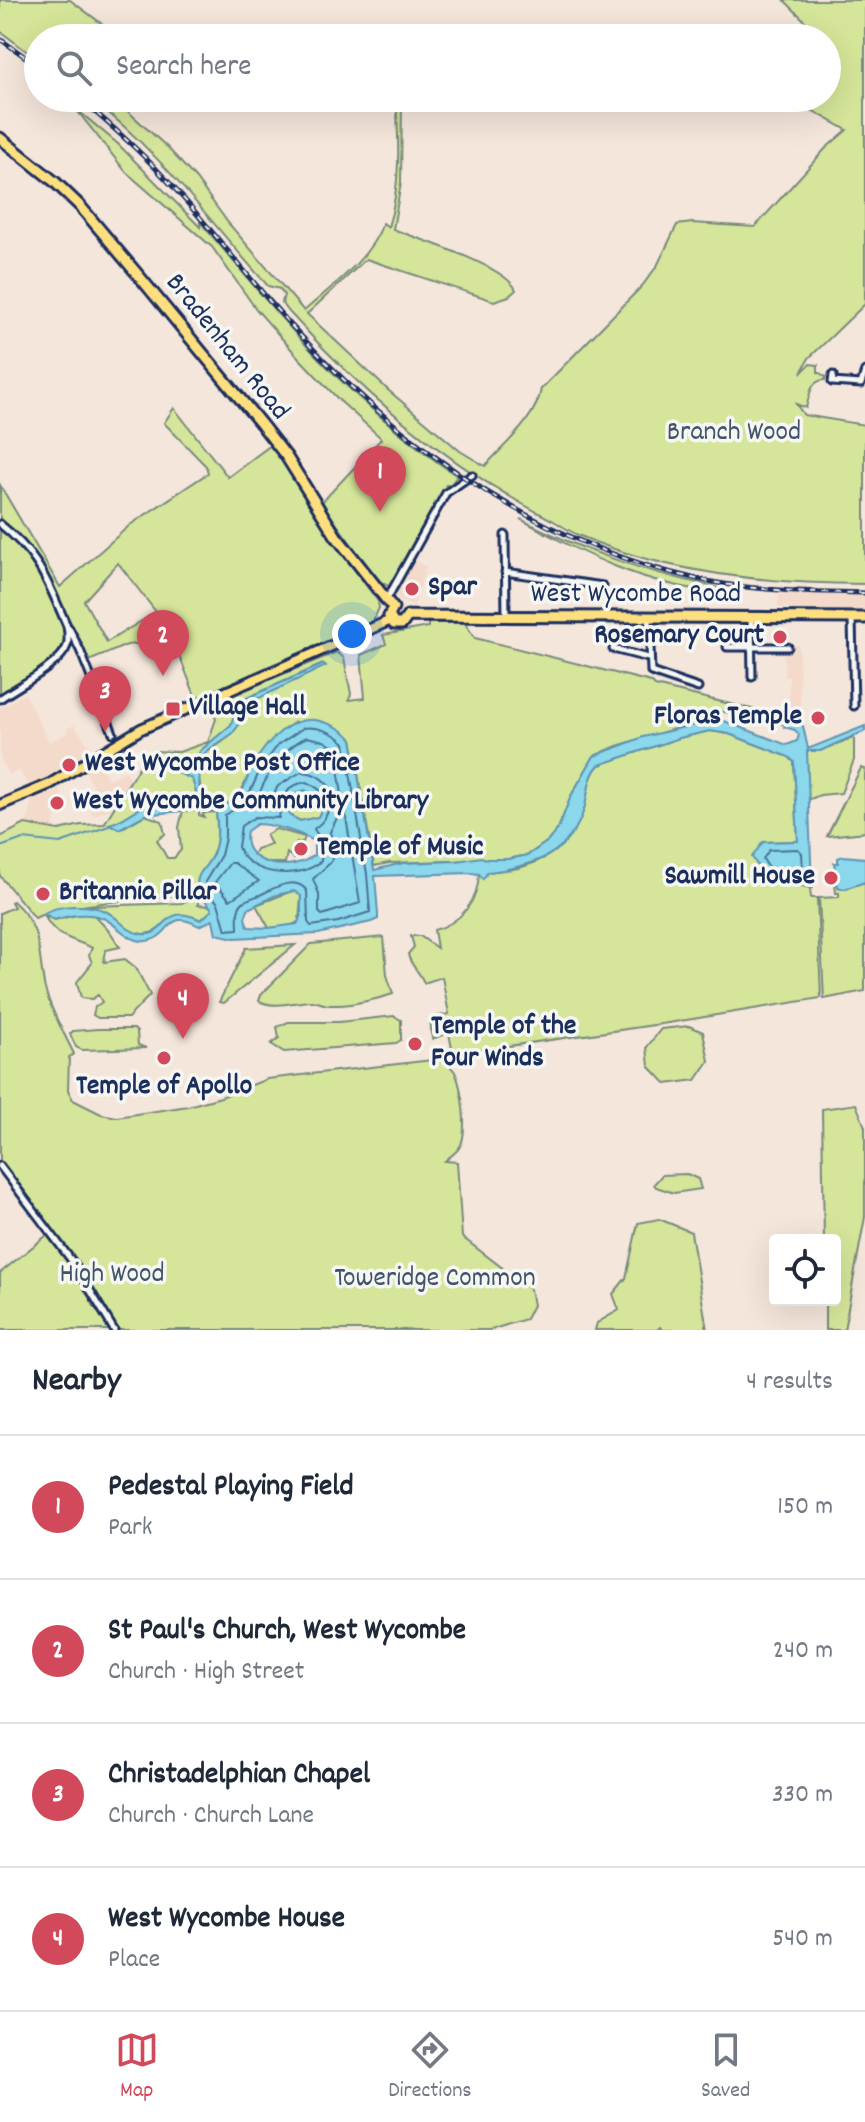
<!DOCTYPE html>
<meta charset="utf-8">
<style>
:root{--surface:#fff;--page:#f2f2f3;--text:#1f2937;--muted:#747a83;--line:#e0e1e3;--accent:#d1495b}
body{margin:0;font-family:Dekko,sans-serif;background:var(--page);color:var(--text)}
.controls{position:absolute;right:24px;bottom:24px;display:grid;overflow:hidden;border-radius:8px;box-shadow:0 8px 32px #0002}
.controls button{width:72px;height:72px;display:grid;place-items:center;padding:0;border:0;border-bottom:2px solid var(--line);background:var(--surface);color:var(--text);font:40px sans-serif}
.you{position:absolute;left:352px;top:634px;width:28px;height:28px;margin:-20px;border:6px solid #fff;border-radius:50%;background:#1a73e8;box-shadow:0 0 0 12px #1a73e833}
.badge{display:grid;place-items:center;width:52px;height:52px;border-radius:50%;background:var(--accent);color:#fff;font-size:26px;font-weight:700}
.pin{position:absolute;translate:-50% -66px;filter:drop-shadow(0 2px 4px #0008)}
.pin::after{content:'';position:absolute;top:42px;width:28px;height:24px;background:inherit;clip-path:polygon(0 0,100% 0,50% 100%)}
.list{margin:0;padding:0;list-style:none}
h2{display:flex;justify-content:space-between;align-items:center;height:104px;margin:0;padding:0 32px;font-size:34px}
h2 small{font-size:26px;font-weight:400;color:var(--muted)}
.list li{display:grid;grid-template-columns:52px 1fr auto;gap:24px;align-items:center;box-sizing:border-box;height:144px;padding:0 32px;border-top:2px solid var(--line)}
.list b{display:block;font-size:30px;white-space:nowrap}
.list p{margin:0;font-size:26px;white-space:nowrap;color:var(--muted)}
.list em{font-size:26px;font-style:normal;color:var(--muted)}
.icon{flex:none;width:44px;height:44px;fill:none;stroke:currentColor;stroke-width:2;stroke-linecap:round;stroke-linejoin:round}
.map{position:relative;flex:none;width:865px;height:1330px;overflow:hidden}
.search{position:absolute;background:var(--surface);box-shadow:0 8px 32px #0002;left:24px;right:24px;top:24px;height:88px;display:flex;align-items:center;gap:20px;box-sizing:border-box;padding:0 28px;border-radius:44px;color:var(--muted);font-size:30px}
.sheet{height:680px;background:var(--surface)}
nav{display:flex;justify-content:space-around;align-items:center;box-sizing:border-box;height:112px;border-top:2px solid var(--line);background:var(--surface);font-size:22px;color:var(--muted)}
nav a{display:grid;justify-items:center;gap:4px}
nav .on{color:var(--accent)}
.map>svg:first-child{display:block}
</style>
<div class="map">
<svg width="865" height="1330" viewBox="0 0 865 1330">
<rect width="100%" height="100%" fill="#f5e6db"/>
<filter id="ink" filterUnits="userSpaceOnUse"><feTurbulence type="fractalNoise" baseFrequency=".0125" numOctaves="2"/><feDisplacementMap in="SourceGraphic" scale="16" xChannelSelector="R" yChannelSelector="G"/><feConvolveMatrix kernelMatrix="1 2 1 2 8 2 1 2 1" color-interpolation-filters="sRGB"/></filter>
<g filter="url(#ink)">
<path fill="#f4daca" d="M411 559 426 567 414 607 400 600 394 594Z
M779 593 865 596V612H792L791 608 778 607Z
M794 645H799L800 707H789V677H785L784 654 789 653 786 650 794 649Z
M25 694 49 742 68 733 67 729 74 725 93 751 51 779 29 787 20 771 8 775 0 757V708Z
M97 759 108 779 126 771 130 779 113 808 93 816 84 798 95 792 84 768Z
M57 783 64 806 57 807 53 830 25 824 30 814 31 796Z"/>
<path fill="#d5e69a" stroke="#788a7c" stroke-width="2" fill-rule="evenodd" d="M0 0H70L121 38H38V60L0 31Z
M784 0H865V304L809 358 801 373 810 364 818 365V372L826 377 825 380C810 380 810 395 806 408L796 404 804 415 865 425V584C772 584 664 573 578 535 569 531 561 525 552 520 453 469 364 395 290 313L282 303 284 295 280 289 268 286C210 222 159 150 90 98H125L122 106 167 147 196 179 229 224 304 311C331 287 371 258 383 223L388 227C401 187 399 139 396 98H402L401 183 393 229C418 239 507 266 516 290L509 296 494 301 366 259 307 314 388 390 460 451 485 466C504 445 537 418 541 389L642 286 657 266 677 225 692 223 755 227 826 148 847 130 790 98H827V38H800L807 23Z
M75 108 118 144 200 227V222C235 262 268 305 304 343 350 392 402 438 457 476L451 484 446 485 427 524 390 587 378 580 321 503 381 439 380 437 340 401 299 358 256 309 212 247 126 172Z
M174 408 228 477 271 445C309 496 338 552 378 601L379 608 373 621 196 698 170 632 156 642 127 645 89 661 42 563 0 522V485L60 587 130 525 208 473 206 466 164 423ZM118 563 156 612 107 642 84 601Z
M520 519C583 551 642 571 711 586L717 588 716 592C644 585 582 554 520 519Z
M0 526C14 538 28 551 38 566 49 582 74 636 61 652 46 671 19 682 0 695Z
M464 622 475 638 651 682 655 686 785 717 783 724 720 711 696 725 684 726 617 746 594 756 571 796 558 829 548 841 528 855 508 859 389 863 374 866 352 739 295 722C278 733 265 746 254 764 246 776 244 793 232 803L209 802C201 796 201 789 199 779 195 746 219 752 234 731 240 724 239 714 242 706L323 664 238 702 231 725 200 751 192 773 157 758 154 761 192 779 196 792 192 800 175 799 143 807 116 823 124 827 145 815 162 821 165 834 157 840 167 858H174L181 850 179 827 183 811 199 810V815L204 817 203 813 216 812C217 826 219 842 212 856 205 870 197 873 198 890 159 901 117 898 78 907 60 910 52 909 35 918L0 876V837L25 824 59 830 81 825 104 824 145 757 155 751 179 752 208 742 216 719 210 704 337 652 344 658 351 694 349 700 365 698 361 655 386 644 383 635 428 627V623Z
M710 731 729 734 789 757 794 762 798 841 763 842 764 876 810 888 811 898H817L821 998 668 1023 453 1054 449 1033 432 1039 430 1018 449 1014 442 977 424 983C420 971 410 966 408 954L414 947 411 936H420L437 948 434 930C461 923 478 901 479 874 493 870 508 871 522 867 553 859 577 836 585 805 588 792 589 775 599 765L679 738Z
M854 737V760L841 793 820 795 808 800 807 751H820Z
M861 768 865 769V832L827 836Z
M305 790 316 797 321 811 318 817 300 821 289 815C285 802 293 793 305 790Z
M276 829 305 837 303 842 296 843 297 857 294 859 287 853 285 863H267L253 856 256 849 271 844 266 835Z
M865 882V991L824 999 819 898 839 897V893H836L835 883 844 889Z
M292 891 299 892 301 896 299 921 291 926 269 928 256 905Z
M198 894V905L211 906 212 910 201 920C168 904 168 933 144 934 125 935 113 911 94 909V915L111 933 120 947 106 950 104 962 125 959 136 968 150 995 128 1018H98L93 1015 95 1007 102 1002 98 995 92 999 81 998 77 982 92 963 89 955 92 948C72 938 56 939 44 915L54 920 81 914 85 907 92 906 182 903Z
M13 901C44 929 37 953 45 989 51 1011 64 1033 74 1054L69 1057 68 1090 73 1100 101 1114 117 1117 188 1106 221 1097 267 1079 441 1059C446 1063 452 1067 455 1072 462 1087 469 1135 459 1148 456 1153 449 1157 445 1161L457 1162 462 1237 530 1289 533 1305 526 1319 490 1330H0V1273L52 1231 0 1162V913L14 907 11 902Z
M384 937 387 975 393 994C374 1000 349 1006 329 1005 323 1005 316 1000 310 1001 293 1002 275 1009 259 1001L261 995 311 944Z
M295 945 224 1003 219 1002 246 948Z
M394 1016 401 1020V1040L396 1043 284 1052 271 1044 279 1038 277 1027 288 1022H339Z
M689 1026 703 1032 709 1061 696 1080 666 1084 649 1066 647 1047 661 1029Z
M98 1029H134L137 1032 138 1045 146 1048 82 1050 76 1047 70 1034 73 1031Z
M856 1104 865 1127V1217L844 1330H825V1300H835V1240H824L822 1109Z
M687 1174 698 1179 701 1189 674 1193 656 1187 654 1184 662 1175Z
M659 1219 691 1232 707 1330H662L660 1327 657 1330H595L597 1323 619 1310 613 1294 626 1278 638 1223Z"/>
<path fill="#8bd7ec" stroke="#5e94b3" stroke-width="2" fill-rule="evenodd" d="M324 664 326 666 242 706 238 726 232 734 207 751 200 759 199 797 202 801C211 803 224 807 233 803 243 797 247 776 253 765 266 743 291 713 320 721 332 724 344 729 352 739L374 870 403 863 457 861 481 857 486 859H508L528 855 548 841 558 829 571 796 594 756 643 737 719 719 787 745 797 741 799 735 795 730 784 727 785 722H796L803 726 808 749 865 726V731L820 751H807L812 888 764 876 752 857 763 842 798 841 794 762 789 757 729 734 710 731 679 738 599 765C589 775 588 792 585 806 572 854 533 867 488 872L483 879 479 874 470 873 375 876 378 914V919L371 922 318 934 234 938 216 934 213 920 199 926C165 907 173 938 146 941 129 943 117 924 103 918 87 912 70 915 54 920L44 913C58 905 89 903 105 911 118 916 126 932 141 934 170 938 159 901 201 920L212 910C209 902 200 899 198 890 194 873 206 869 212 856 219 842 218 826 216 812L200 809 145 815 119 829 109 824C124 821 132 810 146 806 162 801 176 804 192 800L196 792 192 779 159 765 164 761 192 773 200 751 231 725 238 702ZM305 790 316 797 321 811 318 817 300 821 289 815C285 802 293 794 305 790ZM257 824C276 825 298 832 314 841V855C294 873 239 867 247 831ZM294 891 301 896V917L297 924 269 928 248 927 245 918 248 909 276 895Z
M843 856 865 858V882L844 889 838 887 834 863H838V858Z"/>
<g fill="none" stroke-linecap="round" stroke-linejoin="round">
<path stroke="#487297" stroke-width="2" d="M303 728C318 726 334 732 345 743L367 874 370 912 338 922 311 926 308 922 307 891C295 875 274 888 260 895 255 897 246 899 242 903 236 910 238 921 238 929L226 930 218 903 208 892 205 882 221 855 225 838V815L245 803 261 768 278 745Z
M307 737 324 741 335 748 342 795 336 796C328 783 318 772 301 772L278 786 268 806H258L256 801C266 776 282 748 307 737Z
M307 782C332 794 336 813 314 829L323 844 321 861C300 881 248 876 238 847L241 826 255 817 279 818C281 801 285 784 307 782Z
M345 811 360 903 322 915 319 912V894L313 879 331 862 334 849 330 832 340 812Z
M798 849 802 853 803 873 800 877 770 870 763 859 769 850Z
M230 863H234L259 881 230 900 215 882Z"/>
<path stroke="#5e94b3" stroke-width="2" d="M0 847 23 839 60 843 109 826"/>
<g stroke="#1b2f5e" stroke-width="11">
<path id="street" d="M833 375 832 382 861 384 865 371
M0 524C40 556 47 581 67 626 68 632 69 640 67 646 61 665 16 687 0 699
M505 535 506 617
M505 572 603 586
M387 599 446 493 472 475
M649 618 651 672 698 688
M751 618 752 677
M852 619 854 706
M69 628 80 650 113 733
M727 647H788
M613 649 648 658
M0 1166 75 1265 114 1330"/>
</g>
<g stroke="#1b2f5e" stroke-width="14">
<path id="primary" d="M0 805 50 784 141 729 391 620"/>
</g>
<g stroke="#1b2f5e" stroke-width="15">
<path id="highway" d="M0 138 55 182 80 206 139 276 261 424 286 456 336 536 393 608
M393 608 389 616 394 624H402L408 616
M408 616 865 618"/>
</g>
<use href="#street" stroke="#f6f6f2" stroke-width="5"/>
<use href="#primary" stroke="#fedf80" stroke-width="8"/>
<use href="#highway" stroke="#fedf80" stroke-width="9"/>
<g stroke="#1b2f5e" stroke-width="5">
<path id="rail" d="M0 39 38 66
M79 98C108 123 137 148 163 176 208 223 245 275 289 323 400 446 533 542 697 579 751 591 809 592 865 593"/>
</g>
<use href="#rail" stroke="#f6f6f2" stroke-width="2" stroke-dasharray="6" stroke-linecap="butt"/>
</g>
</g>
<g fill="#d1495b" stroke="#f6f6f2" stroke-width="3">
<circle cx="412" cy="589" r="8"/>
<circle cx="780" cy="637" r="8"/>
<rect x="165" y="701" width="16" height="16" rx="4"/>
<circle cx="818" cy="718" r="8"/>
<circle cx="69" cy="765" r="8"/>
<circle cx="57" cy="803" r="8"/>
<circle cx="301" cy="849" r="8"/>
<circle cx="831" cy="878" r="8"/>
<circle cx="43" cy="894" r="8"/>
<circle cx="415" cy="1044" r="8"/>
<circle cx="164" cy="1058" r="8"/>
</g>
<g text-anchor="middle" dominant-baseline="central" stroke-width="7" stroke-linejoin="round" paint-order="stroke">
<g font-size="28" fill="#1b2f5e" stroke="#f6f6f2">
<text transform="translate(226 348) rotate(51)">Bradenham Road</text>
<text x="636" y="596">West Wycombe Road</text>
</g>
<g font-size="28" fill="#40546a" stroke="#f6f6f2">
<text x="734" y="434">Branch Wood</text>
<text x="112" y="1276">High Wood</text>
<text x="435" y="1280">Toweridge Common</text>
</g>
<g font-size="28" font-weight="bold" fill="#1b2f5e" stroke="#f6f6f2" text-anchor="start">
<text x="428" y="589">Spar</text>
<text x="764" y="637" text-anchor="end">Rosemary Court</text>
<text x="189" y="709">Village Hall</text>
<text x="802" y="718" text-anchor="end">Floras Temple</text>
<text x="85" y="765">West Wycombe Post Office</text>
<text x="73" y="803">West Wycombe Community Library</text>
<text x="317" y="849">Temple of Music</text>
<text x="815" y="878" text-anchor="end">Sawmill House</text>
<text x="59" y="894">Britannia Pillar</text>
<text x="431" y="1028">Temple of the<tspan x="431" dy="32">Four Winds</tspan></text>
<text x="164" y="1088" text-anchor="middle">Temple of Apollo</text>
</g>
</g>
</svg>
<div class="controls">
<button><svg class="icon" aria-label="locate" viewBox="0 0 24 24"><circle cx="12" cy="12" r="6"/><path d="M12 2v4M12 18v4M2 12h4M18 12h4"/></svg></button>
</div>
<div class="you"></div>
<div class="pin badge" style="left:380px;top:512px">1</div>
<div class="pin badge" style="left:163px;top:676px">2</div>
<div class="pin badge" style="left:105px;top:732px">3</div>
<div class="pin badge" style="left:183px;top:1039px">4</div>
<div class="search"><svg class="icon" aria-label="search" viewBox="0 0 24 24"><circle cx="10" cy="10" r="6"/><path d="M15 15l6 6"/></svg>Search here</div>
</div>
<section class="sheet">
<h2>Nearby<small>4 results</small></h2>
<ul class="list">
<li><span class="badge">1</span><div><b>Pedestal Playing Field</b><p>Park</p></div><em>150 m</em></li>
<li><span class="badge">2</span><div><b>St Paul's Church, West Wycombe</b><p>Church · High Street</p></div><em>240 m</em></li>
<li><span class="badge">3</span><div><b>Christadelphian Chapel</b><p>Church · Church Lane</p></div><em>330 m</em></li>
<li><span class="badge">4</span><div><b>West Wycombe House</b><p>Place</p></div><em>540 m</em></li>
</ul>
</section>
<nav>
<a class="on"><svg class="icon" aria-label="map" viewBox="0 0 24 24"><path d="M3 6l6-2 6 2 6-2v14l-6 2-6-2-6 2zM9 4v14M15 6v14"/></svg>Map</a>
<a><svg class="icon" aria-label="directions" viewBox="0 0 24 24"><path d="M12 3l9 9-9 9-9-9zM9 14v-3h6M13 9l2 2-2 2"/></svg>Directions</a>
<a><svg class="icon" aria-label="saved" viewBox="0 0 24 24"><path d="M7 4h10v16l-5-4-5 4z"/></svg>Saved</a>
</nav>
